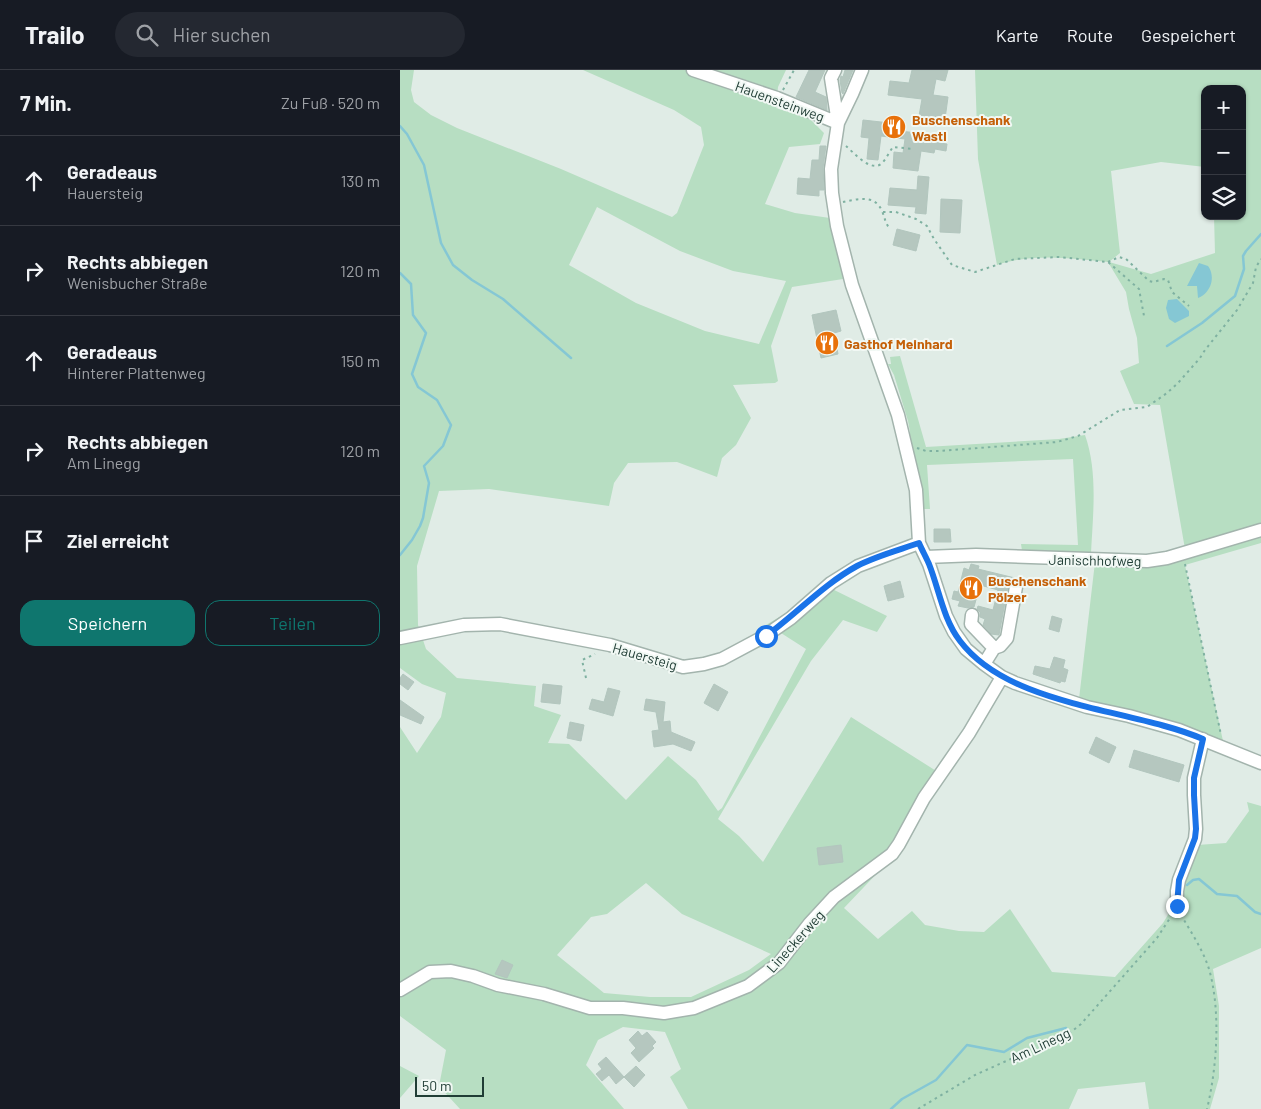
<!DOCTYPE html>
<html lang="de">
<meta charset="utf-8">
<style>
:root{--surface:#171b24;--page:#242831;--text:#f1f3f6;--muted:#9ea1a6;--line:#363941;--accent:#0f766e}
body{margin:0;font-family:Barlow,sans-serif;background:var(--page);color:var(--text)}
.controls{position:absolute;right:15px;top:15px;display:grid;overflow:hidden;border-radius:10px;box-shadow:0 1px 4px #0004}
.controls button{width:45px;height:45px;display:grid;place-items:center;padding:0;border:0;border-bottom:1px solid var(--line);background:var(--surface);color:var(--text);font:25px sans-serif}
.scale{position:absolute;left:15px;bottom:12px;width:69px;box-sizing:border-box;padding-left:5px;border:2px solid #203d35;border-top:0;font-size:14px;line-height:18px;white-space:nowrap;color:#203d35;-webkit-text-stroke:4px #f1f8f4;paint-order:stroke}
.stop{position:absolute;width:15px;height:15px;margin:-11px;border:4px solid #1a73e8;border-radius:50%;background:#fff}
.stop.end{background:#1a73e8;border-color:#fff;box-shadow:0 1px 5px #0008}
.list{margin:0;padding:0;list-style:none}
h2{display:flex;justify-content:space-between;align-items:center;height:65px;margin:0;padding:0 20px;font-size:21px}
h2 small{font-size:16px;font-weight:400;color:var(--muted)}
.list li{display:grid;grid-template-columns:32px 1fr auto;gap:15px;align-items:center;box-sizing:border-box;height:90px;padding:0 20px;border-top:1px solid var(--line)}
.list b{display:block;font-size:19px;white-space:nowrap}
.list p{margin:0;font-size:16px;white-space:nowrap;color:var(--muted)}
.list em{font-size:16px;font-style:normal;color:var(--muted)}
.actions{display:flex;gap:10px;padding:15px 20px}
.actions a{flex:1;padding:11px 0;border:1px solid var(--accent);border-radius:15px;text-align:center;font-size:18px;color:var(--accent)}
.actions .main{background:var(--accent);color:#fff}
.icon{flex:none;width:28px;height:28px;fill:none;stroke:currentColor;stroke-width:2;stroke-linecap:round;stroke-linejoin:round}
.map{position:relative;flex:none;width:861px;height:1039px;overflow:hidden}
header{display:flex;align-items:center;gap:30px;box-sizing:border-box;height:70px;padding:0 25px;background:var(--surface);border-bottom:1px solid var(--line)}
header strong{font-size:24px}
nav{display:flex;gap:28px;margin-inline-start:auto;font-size:18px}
.search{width:350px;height:45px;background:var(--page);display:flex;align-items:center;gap:12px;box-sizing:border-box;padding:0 18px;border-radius:28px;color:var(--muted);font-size:19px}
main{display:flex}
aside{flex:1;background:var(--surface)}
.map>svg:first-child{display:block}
</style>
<header>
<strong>Trailo</strong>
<div class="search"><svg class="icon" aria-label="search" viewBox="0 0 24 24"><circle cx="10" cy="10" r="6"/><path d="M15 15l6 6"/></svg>Hier suchen</div>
<nav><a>Karte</a><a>Route</a><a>Gespeichert</a></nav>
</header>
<main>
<aside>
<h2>7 Min.<small>Zu Fuß · 520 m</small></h2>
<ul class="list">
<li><svg class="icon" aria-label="ahead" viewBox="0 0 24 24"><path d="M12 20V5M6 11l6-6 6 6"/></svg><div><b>Geradeaus</b><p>Hauersteig</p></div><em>130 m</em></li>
<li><svg class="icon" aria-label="right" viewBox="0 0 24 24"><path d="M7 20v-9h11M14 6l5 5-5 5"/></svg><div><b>Rechts abbiegen</b><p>Wenisbucher Straße</p></div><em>120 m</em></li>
<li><svg class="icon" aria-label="ahead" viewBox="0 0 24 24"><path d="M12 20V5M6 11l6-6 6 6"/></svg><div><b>Geradeaus</b><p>Hinterer Plattenweg</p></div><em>150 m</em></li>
<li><svg class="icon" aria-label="right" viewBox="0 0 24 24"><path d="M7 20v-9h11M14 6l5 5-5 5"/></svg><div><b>Rechts abbiegen</b><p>Am Linegg</p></div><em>120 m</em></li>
<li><svg class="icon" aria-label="arrive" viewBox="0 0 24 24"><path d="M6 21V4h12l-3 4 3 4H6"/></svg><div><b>Ziel erreicht</b></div></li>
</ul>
<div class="actions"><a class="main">Speichern</a><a>Teilen</a></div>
</aside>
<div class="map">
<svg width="861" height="1039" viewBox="0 0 861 1039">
<rect width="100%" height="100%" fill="#e0ece6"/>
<path fill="#b7dec2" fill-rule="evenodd" d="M0 0H14L11 20 14 32 31 45 57 58 161 99 272 147 277 143 304 75 301 57 274 40 183 0H386L378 17 377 28 380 29 376 38 410 49 424 63 420 74 389 77 365 134 395 143 430 148 443 209 392 217 371 276 378 311 375 313 333 315 351 348 336 375 322 388 317 407 277 392 228 393 214 413 209 436 89 419 39 421 17 496 18 555 26 579 57 608 136 616 134 636 161 645 148 673 169 674 226 730 268 686 296 710 318 741 322 738 406 579 381 563 358 578 366 555 391 540 422 514 487 546 477 562 443 550 411 591 318 749 339 766 363 792 451 647 541 704 503 776 444 838 478 869 512 841 525 855 559 861 584 862 610 839 652 902 715 907 763 853 782 822 797 775 826 773 849 741 847 732 861 736V878L813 899 819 936V1008L810 1039H749L745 1012 678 1019 669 1039H288L270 1007 281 999 265 962 223 957 198 970 186 995 224 1039H60L39 1016 46 980 0 946V657L17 683 41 647 46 623 22 614 0 598ZM197 137 280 181 333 201 386 211 359 274 305 261 236 233 169 195ZM246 813 282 844 371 884 349 900 291 927H250L204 923 157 885 191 847 207 844Z
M575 0H861V473L785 495 823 671 679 629 695 492 623 487 621 474 678 475 673 389 527 395 530 439H524L513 459 509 412 510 362 508 351 494 305 488 294H491L490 287 500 286 526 377 659 369 685 365C698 402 693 444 691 483L746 489 785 479 760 335 734 334 720 301 739 293 737 268 729 239 726 222 708 192C670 188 633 183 597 195L578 89ZM805 19H842V146H814L815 183 751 204 709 192 720 183 711 101 761 92 805 97Z
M0 996 19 1006 0 1028Z"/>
<path fill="#85c7d4" d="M799 193 808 196C816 207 811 223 798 228L797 216H787Z
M777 229 789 241V246L775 253 769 249 766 238 768 230Z"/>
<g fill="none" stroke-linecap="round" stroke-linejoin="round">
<path stroke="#85c7d4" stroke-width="2.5" d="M0 56 7 64 24 95 41 173 53 195 72 210 103 229 171 288
M0 203 11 214 13 245 26 263 12 304 18 317 37 330 51 355 43 376 24 396 29 413 23 448 20 456 12 470 0 485
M767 276 802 253 835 226 844 199 843 186 846 181 861 164
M787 815 793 810 799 809 817 824 837 826 855 842 861 844
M491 1039 502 1029 536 1010 567 975 604 982 627 968 666 958"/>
</g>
<path fill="#b5c7bf" stroke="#b2c6be" d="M409 0H425L415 22 426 27 427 40 396 27Z
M445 0H453L443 24 442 23 440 10 441 6 443 7Z
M512 0H548L545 11 536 9 533 25 548 27 545 49 519 46 522 29 488 25 490 11 509 13Z
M463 50 499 54 498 61 519 63V70L547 74 546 81 535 79 534 83 521 81 518 101 493 98 494 82 503 83 505 69 481 66 478 90 467 89 469 68 461 67Z
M420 76H426L423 98 424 120H419V126L397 124 398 108 410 109 412 90H419Z
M518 106 529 107 526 144 515 143 516 137 488 135 490 118 517 120Z
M541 129 562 130 560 163 540 162Z
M497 159 520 165 516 181 493 175Z
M436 240 441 261 434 263 438 284 421 288 412 245Z
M534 459H550L551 472H534Z
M571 494 579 496 578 499 615 508 608 516 599 565 591 564 583 555 585 549 580 547V542L577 539 578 536 593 540 598 520 580 515 574 537 568 538 558 536 560 531 552 529 554 521 558 522 564 498 569 500Z
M500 511 504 527 488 531 484 516Z
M652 546 662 549 659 562 649 559Z
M654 587 665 590 663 598 668 600 665 612 661 611 660 613 633 604 635 596 650 599Z
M3 604 14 612 8 620 0 614V608Z
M143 614 162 616 160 634 141 632Z
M314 614 328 622 318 641 304 633Z
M208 618 220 621 213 646 189 639 192 629 204 632Z
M246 629 265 632 263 652 270 651 271 662 295 672 291 681 273 674 254 677 252 661 259 660 256 642 244 640Z
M0 630 24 647 21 654 0 645Z
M170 652 184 655 181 671 167 668Z
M696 667 716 677 709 693 689 683Z
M734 680 784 695 779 712 729 697Z
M441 775 443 792 419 795 417 778Z
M102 890 113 895 107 908 95 904Z
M238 961 242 966 247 962 256 972 252 976 254 978 239 992 231 983 236 978 229 970Z
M206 987 224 1007 216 1014 209 1005 202 1011 196 1004 202 999 198 994Z
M236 996 245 1005 234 1017 224 1007Z"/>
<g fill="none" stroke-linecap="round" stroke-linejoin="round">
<g stroke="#a3b4ad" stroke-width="15">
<path id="minor" d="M293 0 377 28 438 53
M435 0 431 8 438 53
M462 0 452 24 438 53 431 99 432 123 437 156 452 215 498 345 516 420 519 473 529 494 546 546 554 562 566 579 584 594 602 607 615 613 687 637 729 646 779 660 861 693
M526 487 576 485 747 491 767 488 861 460
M572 545 571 554 594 578
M0 568 64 555 100 554 210 575 283 597 304 594 322 589 365 566 391 548 431 513 458 496 519 473
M584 594 594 578 600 576 607 568 616 517
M777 836V821L779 810 795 769 796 759 794 725V708L803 669
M0 920 30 902 51 901 73 906 98 915 144 924 190 938H223L264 943 294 938 348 916 379 893 410 853 434 827 492 784 499 774 524 728 569 663 602 607"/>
</g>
<path stroke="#7fb1a1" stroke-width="2" stroke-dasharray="2.5 4" stroke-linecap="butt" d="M383 20 394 0
M446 76C453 82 470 102 481 94 486 90 489 82 493 77L513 79
M443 132C457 129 475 124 482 141 485 148 485 153 490 159
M483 142H496L516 149 527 156 534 169 552 195 575 202 615 189 659 187 708 192 739 219 744 246
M708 192 719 187 726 189 749 211 753 212 764 209 768 210 772 222 789 236
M517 378 526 381H540L657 372 678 366 720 340 747 337 767 323 778 313 800 288 805 280 837 240 853 213 856 197 861 189
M785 494 821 665
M186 608 182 590 195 584
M781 845C791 862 803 880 809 899 821 941 817 997 807 1039
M518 1039 575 1005 671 962 681 954 757 868 772 845"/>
<use href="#minor" stroke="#fff" stroke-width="12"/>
</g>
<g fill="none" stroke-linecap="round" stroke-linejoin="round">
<path stroke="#1a73e8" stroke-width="6" d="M366 566C396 544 424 514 457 496 476 486 499 480 519 473 522 480 526 487 529 494 539 519 543 549 560 571 610 637 730 638 803 669L794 708V725L796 759 795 768 779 810 777 836"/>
</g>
<defs>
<g id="restaurant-disc" transform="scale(1.25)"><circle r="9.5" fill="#e8710a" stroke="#f1f8f4"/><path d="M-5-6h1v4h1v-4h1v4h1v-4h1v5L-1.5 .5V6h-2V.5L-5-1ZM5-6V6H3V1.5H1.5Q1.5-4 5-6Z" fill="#fff"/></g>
</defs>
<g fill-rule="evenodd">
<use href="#restaurant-disc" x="494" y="57"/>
<use href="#restaurant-disc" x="427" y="273"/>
<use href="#restaurant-disc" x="571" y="518"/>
</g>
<g text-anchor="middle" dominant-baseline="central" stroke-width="4" stroke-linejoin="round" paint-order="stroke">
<g font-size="14" fill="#203d35" stroke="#f1f8f4">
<text transform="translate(380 31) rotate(20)">Hauensteinweg</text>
<text transform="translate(695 490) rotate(1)">Janischhofweg</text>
<text transform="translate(245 586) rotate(16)">Hauersteig</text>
<text transform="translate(395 871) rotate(-48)">Lineckerweg</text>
<text transform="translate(640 975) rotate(-25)">Am Linegg</text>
</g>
<g font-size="14" font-weight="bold" fill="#c56008" stroke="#f1f8f4" text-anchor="start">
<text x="512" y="49">Buschenschank<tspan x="512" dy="16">Wastl</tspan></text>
<text x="444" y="273">Gasthof Meinhard</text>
<text x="588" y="510">Buschenschank<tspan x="588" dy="16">Pölzer</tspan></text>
</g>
</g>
</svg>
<div class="controls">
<button>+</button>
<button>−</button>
<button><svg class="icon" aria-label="layers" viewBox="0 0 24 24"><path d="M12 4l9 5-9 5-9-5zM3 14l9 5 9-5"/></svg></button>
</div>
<div class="scale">50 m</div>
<div class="stop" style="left:366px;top:566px"></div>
<div class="stop end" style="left:777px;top:836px"></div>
</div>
</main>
